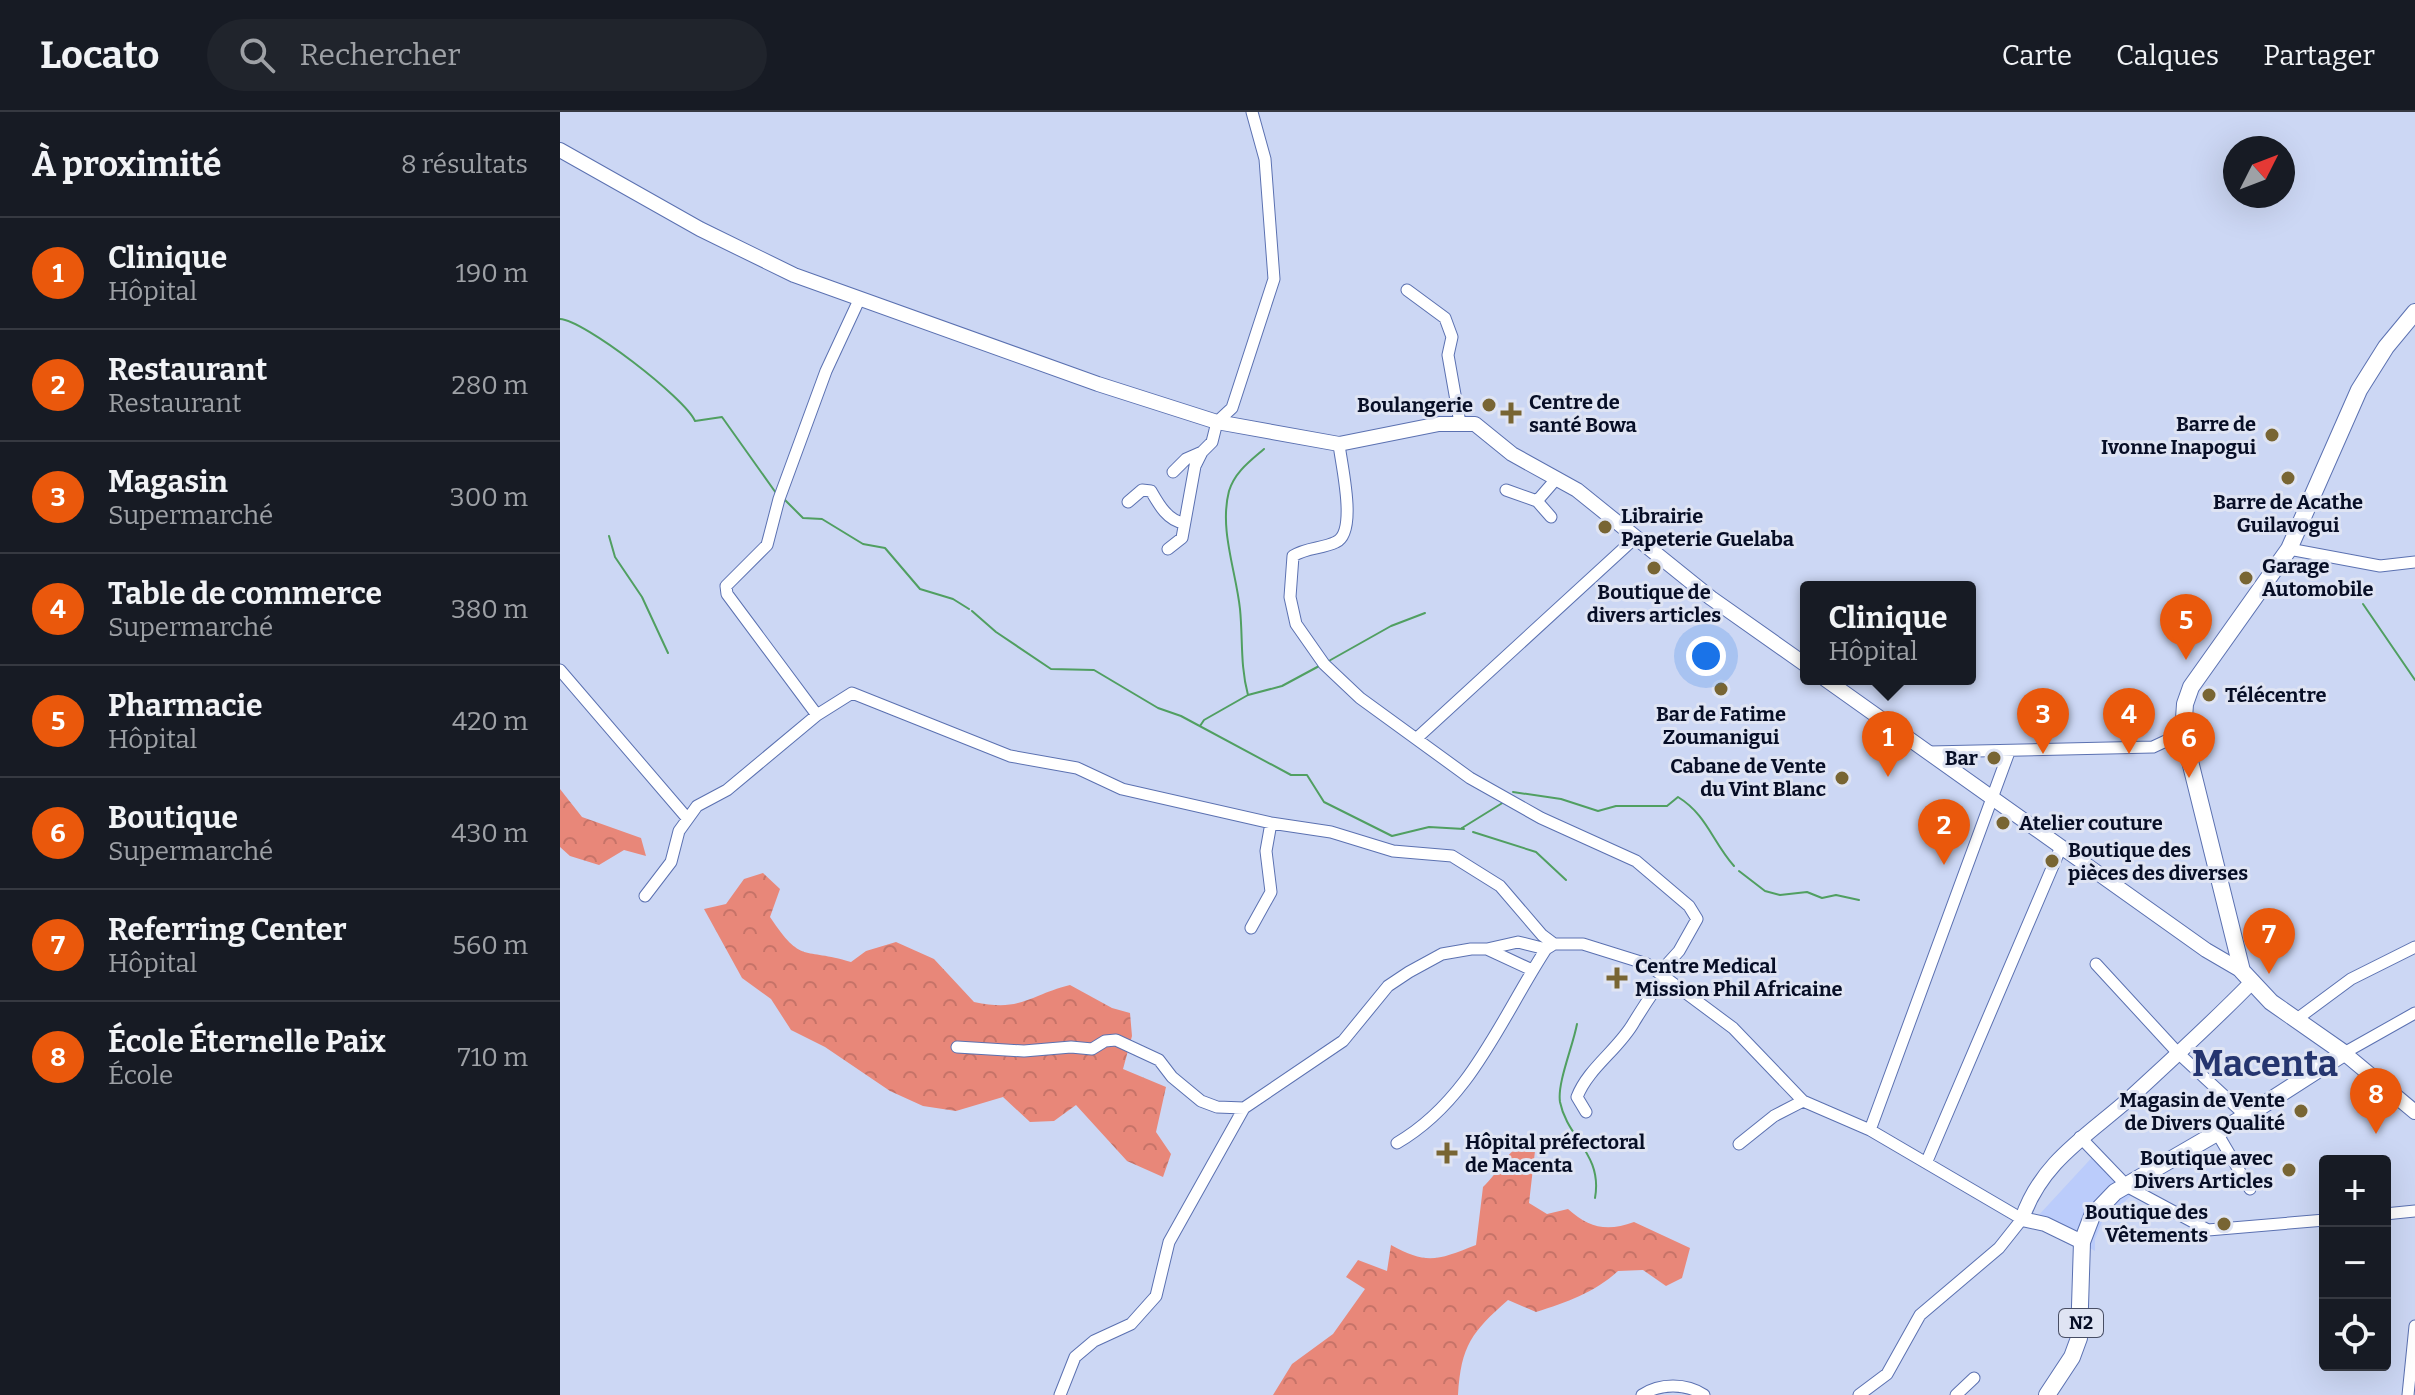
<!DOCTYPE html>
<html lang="fr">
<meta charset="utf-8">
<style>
:root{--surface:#171b24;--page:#20242c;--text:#f1f3f6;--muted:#9ea1a6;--line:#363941;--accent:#ea580c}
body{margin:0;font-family:Bitter,serif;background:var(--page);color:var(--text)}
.controls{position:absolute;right:24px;bottom:24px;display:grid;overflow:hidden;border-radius:8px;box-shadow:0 8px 32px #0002}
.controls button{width:72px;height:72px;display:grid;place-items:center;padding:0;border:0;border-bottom:2px solid var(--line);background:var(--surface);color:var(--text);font:40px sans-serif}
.compass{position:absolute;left:1663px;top:24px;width:72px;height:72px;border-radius:50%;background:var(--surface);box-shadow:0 8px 32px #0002;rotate:48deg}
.you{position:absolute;left:1146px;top:544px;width:28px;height:28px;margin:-20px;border:6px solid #fff;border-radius:50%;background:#1a73e8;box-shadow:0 0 0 12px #1a73e833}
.badge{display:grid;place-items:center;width:52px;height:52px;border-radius:50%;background:var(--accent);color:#fff;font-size:26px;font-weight:700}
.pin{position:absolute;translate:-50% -66px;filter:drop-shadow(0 2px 4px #0008)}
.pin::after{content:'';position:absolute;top:42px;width:28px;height:24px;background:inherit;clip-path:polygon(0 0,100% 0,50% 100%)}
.popup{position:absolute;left:1240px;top:469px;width:176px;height:104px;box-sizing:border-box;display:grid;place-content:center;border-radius:8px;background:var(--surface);filter:drop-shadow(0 2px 6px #0005);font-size:26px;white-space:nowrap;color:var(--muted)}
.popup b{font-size:30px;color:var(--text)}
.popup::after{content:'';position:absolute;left:50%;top:100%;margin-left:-16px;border:16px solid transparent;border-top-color:var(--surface)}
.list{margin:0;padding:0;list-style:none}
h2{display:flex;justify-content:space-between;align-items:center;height:104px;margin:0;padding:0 32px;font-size:34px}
h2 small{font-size:26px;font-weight:400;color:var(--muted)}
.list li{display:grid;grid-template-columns:52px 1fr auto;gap:24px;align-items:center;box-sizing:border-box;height:112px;padding:0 32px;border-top:2px solid var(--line)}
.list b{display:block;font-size:30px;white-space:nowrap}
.list p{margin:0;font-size:26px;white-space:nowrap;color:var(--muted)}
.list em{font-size:26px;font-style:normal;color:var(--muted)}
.icon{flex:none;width:44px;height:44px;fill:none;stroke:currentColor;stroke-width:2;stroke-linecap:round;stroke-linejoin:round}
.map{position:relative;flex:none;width:1855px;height:1283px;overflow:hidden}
header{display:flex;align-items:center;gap:48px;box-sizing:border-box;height:112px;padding:0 40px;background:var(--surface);border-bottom:2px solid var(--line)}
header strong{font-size:38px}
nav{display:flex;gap:44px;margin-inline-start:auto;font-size:28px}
.search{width:560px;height:72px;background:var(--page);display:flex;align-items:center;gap:20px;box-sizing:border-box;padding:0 28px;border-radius:44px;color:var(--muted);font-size:30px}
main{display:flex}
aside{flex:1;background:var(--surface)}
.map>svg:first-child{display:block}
</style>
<header>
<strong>Locato</strong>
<div class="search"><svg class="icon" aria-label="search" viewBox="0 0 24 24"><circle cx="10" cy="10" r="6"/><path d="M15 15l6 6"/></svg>Rechercher</div>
<nav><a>Carte</a><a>Calques</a><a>Partager</a></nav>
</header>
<main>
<aside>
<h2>À proximité<small>8 résultats</small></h2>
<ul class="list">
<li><span class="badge">1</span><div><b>Clinique</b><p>Hôpital</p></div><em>190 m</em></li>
<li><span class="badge">2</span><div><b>Restaurant</b><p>Restaurant</p></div><em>280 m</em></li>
<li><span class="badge">3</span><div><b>Magasin</b><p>Supermarché</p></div><em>300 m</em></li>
<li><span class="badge">4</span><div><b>Table de commerce</b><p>Supermarché</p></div><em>380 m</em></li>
<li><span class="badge">5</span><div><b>Pharmacie</b><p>Hôpital</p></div><em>420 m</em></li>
<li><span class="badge">6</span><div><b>Boutique</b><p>Supermarché</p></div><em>430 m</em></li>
<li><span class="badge">7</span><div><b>Referring Center</b><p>Hôpital</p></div><em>560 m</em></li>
<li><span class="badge">8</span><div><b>École Éternelle Paix</b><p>École</p></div><em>710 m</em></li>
</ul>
</aside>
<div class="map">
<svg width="1855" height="1283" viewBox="0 0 1855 1283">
<defs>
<pattern id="forest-crowns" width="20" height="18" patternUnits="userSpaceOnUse" patternTransform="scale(2)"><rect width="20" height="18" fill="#e88779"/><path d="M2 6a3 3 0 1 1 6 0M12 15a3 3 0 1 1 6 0" fill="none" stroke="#c67368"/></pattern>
</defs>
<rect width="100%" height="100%" fill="#ccd7f4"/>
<path fill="#bbccfb" d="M1538 1039 1573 1082 1542 1110 1535 1127V1139L1477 1105Z"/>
<path fill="url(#forest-crowns)" d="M0 677 22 705 81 726 86 744 64 738 39 753 10 744 0 735Z
M203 761 220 777 210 805C242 853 243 835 291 850L306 839 336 830 374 847 414 890C462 900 467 884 510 873L552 896 570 901 572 924 563 957 606 975 596 1020 611 1042 603 1065 567 1049 516 993 494 1009 470 1010 443 985 396 999 363 994 330 979 265 935 231 918 211 887 182 866 144 797 166 792 184 767Z
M967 1030 975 1039 969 1091 987 1102 1008 1097C1029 1116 1047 1120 1074 1110L1130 1136 1122 1166 1106 1174 1083 1158 1058 1159C1034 1181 1007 1190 976 1200L948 1188C912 1220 901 1233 898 1283H713L732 1252 773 1222 805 1177 786 1165 798 1148 827 1159 831 1133C867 1153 878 1148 916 1133L923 1075C939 1061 947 1037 967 1030Z"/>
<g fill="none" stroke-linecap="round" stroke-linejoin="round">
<path stroke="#509f61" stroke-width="2" d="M0 207C24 208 125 286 135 309L162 305 216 381
M224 387 243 406 262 407 303 432 325 436 360 477 393 487 409 497
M49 424 55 445 82 485 108 541
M1803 492 1855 568
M412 499 436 520 491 557 534 558 598 596 621 604 731 663H747L764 690 832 724 869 715 904 717
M767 550 831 514 865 501
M688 583C680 553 683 527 680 497 676 459 659 417 669 379 675 360 689 350 704 337
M640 614 644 608 688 583 722 574 761 553
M953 680 1001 687 1038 699 1056 694H1107L1118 685C1147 703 1152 729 1174 754
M902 716 944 690
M913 720 976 740 1006 768
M1179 759 1205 779 1220 783 1247 780 1262 786 1276 783 1299 788
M1017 912C1013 934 997 971 1000 990 1007 1026 1043 1042 1035 1086"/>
<g stroke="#5b71b1" stroke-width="13">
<path id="minor" d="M847 178 885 206 892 225 888 243 900 311
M779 332C781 352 798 420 776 430 762 437 747 435 733 444L730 485 736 512 764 552 800 586 910 666 981 706 1076 749 1129 794 1137 807 1119 839 1100 860
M613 360 626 347 642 340
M946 378 977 389 991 405
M977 389 997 366
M568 390 582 378 591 379C599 393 608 409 624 411
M608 437 622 426 635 354 642 340 652 330 657 310 672 296 714 167 705 47 692 0
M1729 437 1820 454 1855 450
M0 558 127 706
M257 603 167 482 166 474 207 433 219 387 266 259 299 188
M857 626 1075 426
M1370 640 1593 635 1623 621
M85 784 111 750 119 719 137 694 167 678 257 603 292 581 450 644 517 656 562 677 711 711 771 720 833 739 892 744 940 774 982 823 994 832
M691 816 711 780 706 739 711 711
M927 837 972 858
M1536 852 1617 940 1686 1004
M1737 907 1791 867 1855 835
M397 935 464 939 511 935 532 937 545 929 556 928 599 948 612 965 641 989 657 995 684 996
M1784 941 1855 901
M1026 1000 1017 985C1028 956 1059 937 1074 910 1084 894 1093 879 1106 863
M1310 1018 1449 640
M1657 1021 1690 1077
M1520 1025 1568 1075 1648 1118 1765 1108
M837 1031C911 988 941 906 986 837L994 832H1023L1087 852 1173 916 1243 989 1310 1018 1462 1107 1439 1136 1360 1203 1327 1262 1299 1283
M1179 1032 1214 1004 1243 989
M1367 1049 1501 735
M1825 1102 1855 1099
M500 1283 515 1245 534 1229 571 1212 596 1184 609 1130 684 996 783 929 828 874 849 860 882 842 911 837H927L958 830 986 837
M1082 1283C1100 1271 1126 1271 1144 1283
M1396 1283 1414 1266
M1848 1283 1855 1214"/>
</g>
<g stroke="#5b71b1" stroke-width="16">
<path id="major" d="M0 38 140 117 234 163 538 272 657 310 779 332 879 312H915L952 342 1017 378 1151 486 1246 553
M1265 567 1646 838 1682 859
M1784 941 1855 1000
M1522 1130 1485 1112 1462 1107C1481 1050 1527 1024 1570 986 1610 949 1652 911 1690 872"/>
</g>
<g stroke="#5b71b1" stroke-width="18">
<path id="highway" d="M1487 1283 1512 1245 1519 1226 1522 1130 1532 1104 1555 1080 1686 1004 1784 941 1711 890 1682 859 1623 621 1625 592 1631 575 1729 437 1799 278 1826 235 1855 200"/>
</g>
<use href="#minor" stroke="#fff" stroke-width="11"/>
<use href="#major" stroke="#fff" stroke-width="14"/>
<use href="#highway" stroke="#fff" stroke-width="16"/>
</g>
<g fill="#786533" stroke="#dfe4f3" stroke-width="3">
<circle cx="929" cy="293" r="8"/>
<path d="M947 289h8v8h8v8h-8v8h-8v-8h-8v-8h8z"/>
<circle cx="1712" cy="323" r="8"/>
<circle cx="1728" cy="366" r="8"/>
<circle cx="1045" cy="415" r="8"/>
<circle cx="1094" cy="456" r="8"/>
<circle cx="1686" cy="466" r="8"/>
<circle cx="1161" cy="577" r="8"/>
<circle cx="1649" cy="583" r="8"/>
<circle cx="1434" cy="646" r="8"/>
<circle cx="1282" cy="666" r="8"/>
<circle cx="1443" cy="711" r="8"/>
<circle cx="1492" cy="749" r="8"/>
<path d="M1053 854h8v8h8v8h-8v8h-8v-8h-8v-8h8z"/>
<circle cx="1741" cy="999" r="8"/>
<path d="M883 1029h8v8h8v8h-8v8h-8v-8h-8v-8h8z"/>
<circle cx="1729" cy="1058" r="8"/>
<circle cx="1664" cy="1112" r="8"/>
</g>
<g text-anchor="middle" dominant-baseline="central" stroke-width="6" stroke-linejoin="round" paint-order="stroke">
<rect fill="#dfe4f3" stroke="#484e64" stroke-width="2" x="1499" y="1197" width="44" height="28" rx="6"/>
<g font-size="18" font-weight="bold" fill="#070e26">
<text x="1521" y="1211">N2</text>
</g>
<g font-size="20" font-weight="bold" fill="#070e26" stroke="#dfe4f3" text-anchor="start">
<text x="969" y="290">Centre de<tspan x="969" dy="23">santé Bowa</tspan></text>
<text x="913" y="293" text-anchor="end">Boulangerie</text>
<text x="1696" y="312" text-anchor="end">Barre de<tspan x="1696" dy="23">Ivonne Inapogui</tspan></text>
<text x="1728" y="390" text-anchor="middle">Barre de Acathe<tspan x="1728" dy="23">Guilavogui</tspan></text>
<text x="1061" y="404">Librairie<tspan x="1061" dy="23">Papeterie Guelaba</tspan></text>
<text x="1702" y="454">Garage<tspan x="1702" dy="23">Automobile</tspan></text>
<text x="1094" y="480" text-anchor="middle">Boutique de<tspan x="1094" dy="23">divers articles</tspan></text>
<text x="1665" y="583">Télécentre</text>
<text x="1161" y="602" text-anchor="middle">Bar de Fatime<tspan x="1161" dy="23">Zoumanigui</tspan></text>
<text x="1418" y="646" text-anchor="end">Bar</text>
<text x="1266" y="654" text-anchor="end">Cabane de Vente<tspan x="1266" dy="23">du Vint Blanc</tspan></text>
<text x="1459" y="711">Atelier couture</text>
<text x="1508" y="738">Boutique des<tspan x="1508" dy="23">pièces des diverses</tspan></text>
<text x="1075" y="854">Centre Medical<tspan x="1075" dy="23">Mission Phil Africaine</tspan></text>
<text x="1725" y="988" text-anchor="end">Magasin de Vente<tspan x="1725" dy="23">de Divers Qualité</tspan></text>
<text x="905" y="1030">Hôpital préfectoral<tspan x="905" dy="23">de Macenta</tspan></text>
<text x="1713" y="1046" text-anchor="end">Boutique avec<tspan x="1713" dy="23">Divers Articles</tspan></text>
<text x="1648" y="1100" text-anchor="end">Boutique des<tspan x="1648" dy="23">Vêtements</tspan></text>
</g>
<g font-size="36" font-weight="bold" fill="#25356f" stroke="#dfe4f3">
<text x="1705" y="952">Macenta</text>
</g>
</g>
</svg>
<div class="controls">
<button>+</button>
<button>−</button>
<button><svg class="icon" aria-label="locate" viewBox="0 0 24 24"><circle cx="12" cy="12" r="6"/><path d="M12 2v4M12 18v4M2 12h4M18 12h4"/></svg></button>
</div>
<svg class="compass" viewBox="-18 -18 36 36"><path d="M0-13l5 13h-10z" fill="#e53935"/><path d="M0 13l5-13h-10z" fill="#9ea1a6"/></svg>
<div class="you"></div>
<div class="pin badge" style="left:1328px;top:665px">1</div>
<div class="popup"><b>Clinique</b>Hôpital</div>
<div class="pin badge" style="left:1384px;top:753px">2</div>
<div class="pin badge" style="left:1483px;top:642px">3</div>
<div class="pin badge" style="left:1569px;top:642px">4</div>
<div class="pin badge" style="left:1626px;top:548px">5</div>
<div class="pin badge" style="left:1629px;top:666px">6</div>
<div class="pin badge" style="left:1709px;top:862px">7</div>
<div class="pin badge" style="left:1816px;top:1022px">8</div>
</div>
</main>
